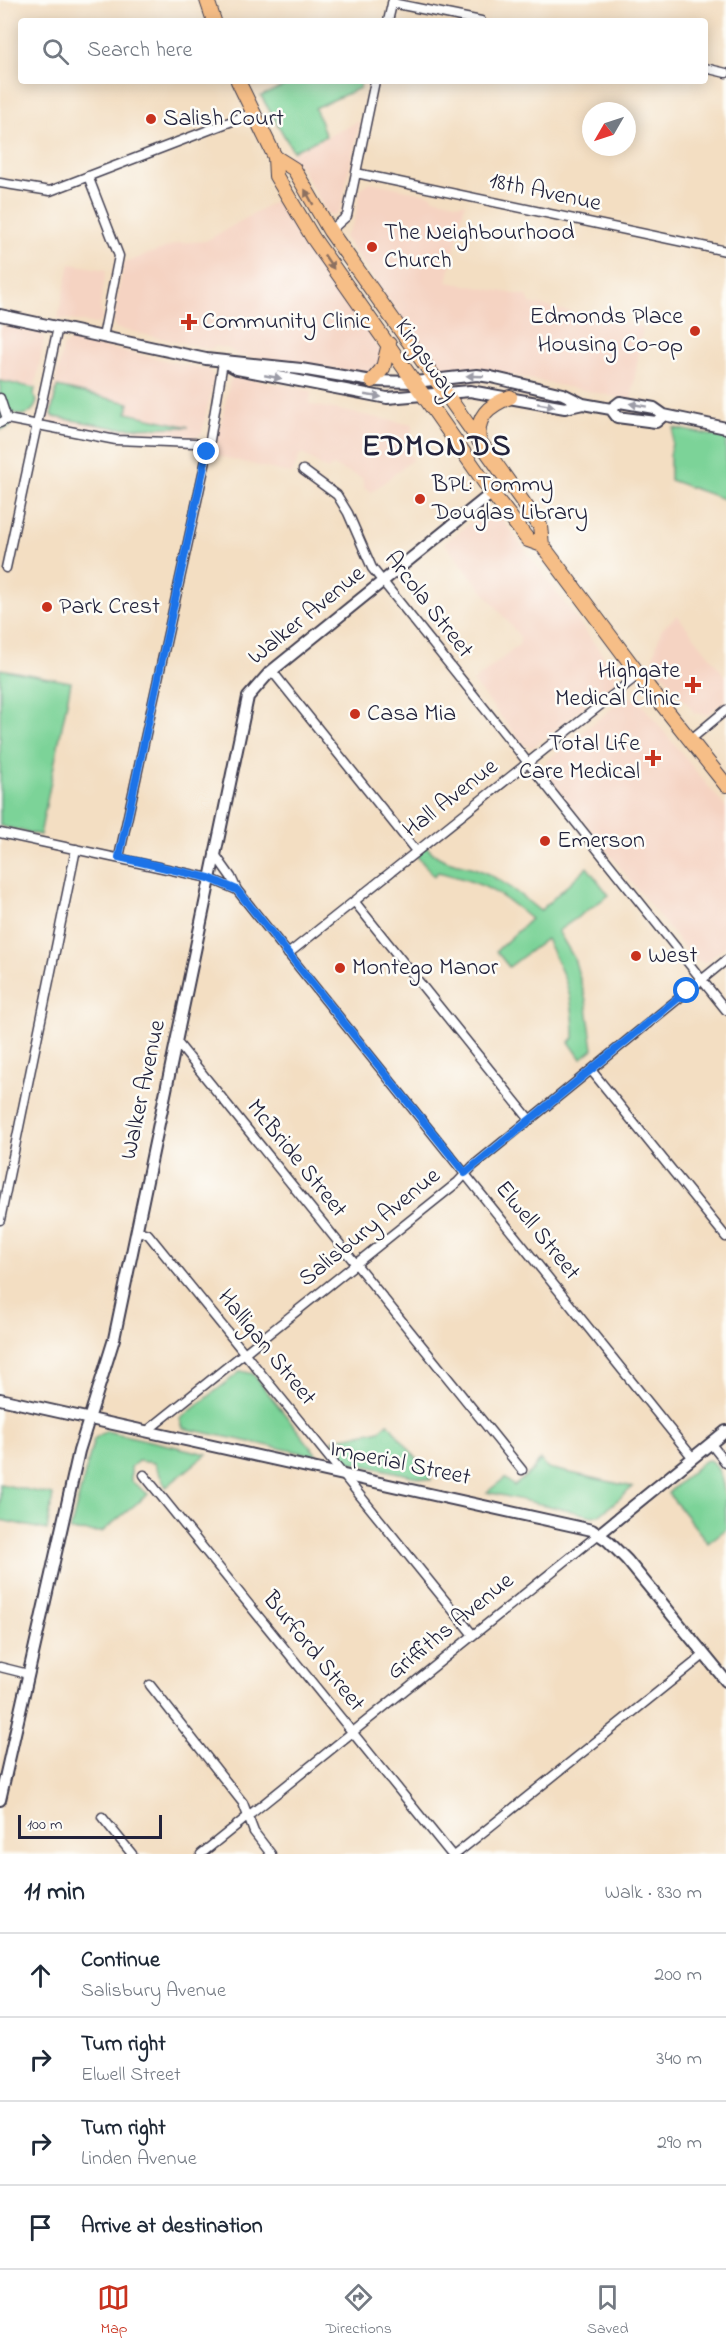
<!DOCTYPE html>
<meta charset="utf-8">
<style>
:root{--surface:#fff;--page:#f6f6f7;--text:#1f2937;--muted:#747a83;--line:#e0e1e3;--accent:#c8321e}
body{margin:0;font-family:"Indie Flower",sans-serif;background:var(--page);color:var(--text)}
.compass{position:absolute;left:582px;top:102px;width:54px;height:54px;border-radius:50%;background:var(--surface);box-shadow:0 3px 15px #0003;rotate:231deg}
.scale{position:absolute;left:18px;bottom:15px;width:144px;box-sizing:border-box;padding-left:6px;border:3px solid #22223b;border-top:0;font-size:16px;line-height:21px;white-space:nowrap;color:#22223b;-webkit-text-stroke:4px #fdfcf7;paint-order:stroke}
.stop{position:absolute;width:18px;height:18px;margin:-14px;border:4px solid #1a73e8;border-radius:50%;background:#fff}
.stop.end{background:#1a73e8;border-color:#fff;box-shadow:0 2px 6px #0008}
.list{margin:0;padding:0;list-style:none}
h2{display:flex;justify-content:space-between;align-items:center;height:78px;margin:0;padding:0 24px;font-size:26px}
h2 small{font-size:20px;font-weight:400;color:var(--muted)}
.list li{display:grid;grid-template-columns:39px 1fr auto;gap:18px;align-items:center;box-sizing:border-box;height:84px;padding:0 24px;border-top:2px solid var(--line)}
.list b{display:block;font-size:22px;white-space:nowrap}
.list p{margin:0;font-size:20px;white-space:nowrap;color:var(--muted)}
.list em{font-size:20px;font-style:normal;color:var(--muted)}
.icon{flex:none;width:33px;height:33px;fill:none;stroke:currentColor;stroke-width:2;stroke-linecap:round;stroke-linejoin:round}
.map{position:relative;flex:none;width:726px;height:1854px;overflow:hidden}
.search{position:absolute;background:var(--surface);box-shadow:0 3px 15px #0003;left:18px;right:18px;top:18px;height:66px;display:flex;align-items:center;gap:15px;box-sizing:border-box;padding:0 21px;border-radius:6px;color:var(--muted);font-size:22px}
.sheet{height:414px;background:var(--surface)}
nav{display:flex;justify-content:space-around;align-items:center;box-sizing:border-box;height:84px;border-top:2px solid var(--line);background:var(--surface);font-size:16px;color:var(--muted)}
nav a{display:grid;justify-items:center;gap:3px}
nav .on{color:var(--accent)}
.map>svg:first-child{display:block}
</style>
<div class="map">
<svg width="726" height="1854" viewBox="0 0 726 1854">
<rect width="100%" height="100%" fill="#fdfcf7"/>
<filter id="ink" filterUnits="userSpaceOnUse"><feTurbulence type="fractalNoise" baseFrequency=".0167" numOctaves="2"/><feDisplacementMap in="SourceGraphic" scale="12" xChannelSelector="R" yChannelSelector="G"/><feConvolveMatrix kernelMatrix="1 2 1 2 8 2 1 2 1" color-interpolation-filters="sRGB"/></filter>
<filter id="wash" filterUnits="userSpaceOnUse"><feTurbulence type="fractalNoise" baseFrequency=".008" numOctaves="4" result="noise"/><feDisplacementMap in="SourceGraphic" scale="24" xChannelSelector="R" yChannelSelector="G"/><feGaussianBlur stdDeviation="1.35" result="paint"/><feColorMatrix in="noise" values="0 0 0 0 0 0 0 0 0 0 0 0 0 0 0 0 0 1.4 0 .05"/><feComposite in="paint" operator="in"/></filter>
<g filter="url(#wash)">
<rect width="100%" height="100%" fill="#f3dec2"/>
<path fill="#f5d3c2" d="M360 121 340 211 333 216 327 213 300 166 286 156Z
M369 182 431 195 434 198 459 204 465 203 447 282 527 296 530 303 643 327 631 400 480 369 444 370 436 367 344 237 354 222 361 189Z
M279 199 316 259 380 349 383 359 369 374 239 356 229 349 217 346 209 349 116 328 113 322 124 263 179 243 206 241Z
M70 264 106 270 100 306 103 319 96 324 58 318Z
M0 325 39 333 44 338 35 388 0 381Z
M71 340 209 370 214 378 202 433 197 437 129 435 50 422 45 413 47 404 52 400 63 347Z
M235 376 312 391 309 404 413 425 408 452 413 459 372 492 364 488 362 478 333 466 327 470 301 453 292 474 214 455 230 381Z
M489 509 497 512 617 674 614 683 532 748 524 745 473 682 519 645 520 637 444 543Z
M677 615 726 677V700L707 715 695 713 652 661 661 630Z
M630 697 640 702 726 808V946L704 963 693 959 542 770 545 762 622 700Z"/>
<path fill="#7bd398" stroke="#4e7a6a" stroke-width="1.5" d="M295 81H361L360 88 315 108 326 136 293 151 261 96Z
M0 381 35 388 34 395 37 401C34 413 23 419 13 412L10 427 0 430Z
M57 387 129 403 127 413 189 427 117 428 54 417 51 415Z
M674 428 726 438V500L670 480V456Z
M0 669 71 682 40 835 0 826Z
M426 846C443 867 463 861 486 873 506 883 523 897 540 911L587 867 609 895 558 931 574 958 586 1000 593 1049 581 1059 569 1042 574 1038C574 996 565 976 546 939L509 967 496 951 531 919C496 889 482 883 438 872L434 876 416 855Z
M241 1371 253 1374 318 1456 183 1428 180 1419Z
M388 1423 430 1475 431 1480 349 1462 332 1440 380 1430Z
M106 1431 207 1454 166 1487 154 1463 138 1461 131 1467V1481L148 1494 102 1532 70 1531 94 1439Z
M540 1460 548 1468 633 1487 601 1514 593 1516 487 1492 505 1478 514 1486 533 1470Z
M709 1460C726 1468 726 1509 726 1529L708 1543 668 1493 704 1461Z
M0 1484 53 1495 47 1530 0 1520Z"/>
</g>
<g filter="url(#ink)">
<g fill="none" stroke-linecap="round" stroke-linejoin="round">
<g stroke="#413e4f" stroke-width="11">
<path id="minor" d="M392 3 481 21
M388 21 393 0
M705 68 726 73
M356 173 726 251
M88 176 119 256 103 337
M0 183 50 191 253 113
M330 231 347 216 375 81
M0 398 7 419
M0 423 7 419 116 440 194 443 209 446
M303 470 337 495 348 513 372 568 726 1010
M6 568 58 327
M272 671 416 851
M690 740 726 710
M0 833 209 878 237 890 693 1458
M214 853 231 877 237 890
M119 857 209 446 223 362
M354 901 530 1120
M288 954 638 675
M176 1041 522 1470
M591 1070 726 1237
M0 1220 76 849
M138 1231 148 1234 473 1635
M147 1431 458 1182 473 1166 726 960
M711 1444 726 1463
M144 1475 451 1854
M0 1667 28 1674
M150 1685 243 1803 254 1832 271 1854
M102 1817 132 1854
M201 1854 599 1534
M456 1854 704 1655"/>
</g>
<g stroke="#413e4f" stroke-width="14">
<path id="tertiary" d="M0 315 206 359 301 369 372 381 415 382 477 375 491 377 563 394 583 404 611 409 617 417 656 422 664 415
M224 362 237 369 387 398 470 391 565 408 583 404
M611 409 620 402 654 408 664 415 726 428
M0 1399 592 1530 608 1541 627 1560 726 1681
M599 1534 726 1431
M0 1800 79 1451 114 1339 248 697 269 673 492 493"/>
</g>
<g stroke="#413e4f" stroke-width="16">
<path id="primary" d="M207 0 214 21
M238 81 275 157 276 176 313 238 492 493 528 540 542 545 649 688 726 785
M275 157 294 169 330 231 540 526 542 545
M372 381 383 368 389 344
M479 441C476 416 488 406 510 397"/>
</g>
<use href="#minor" stroke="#fff" stroke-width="8"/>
<use href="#tertiary" stroke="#fff" stroke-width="10"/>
<use href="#primary" stroke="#f6be87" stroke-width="14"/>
</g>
<defs><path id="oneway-solid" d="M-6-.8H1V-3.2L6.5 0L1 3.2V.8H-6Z" transform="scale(1.5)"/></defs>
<g fill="#8c7061">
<use href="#oneway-solid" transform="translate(309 197) rotate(-119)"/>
<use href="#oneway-solid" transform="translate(329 262) rotate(56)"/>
</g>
<g fill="#9c9ca7">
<use href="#oneway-solid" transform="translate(475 376) rotate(-178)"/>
<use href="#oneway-solid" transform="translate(273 377) rotate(11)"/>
<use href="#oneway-solid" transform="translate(373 396) rotate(8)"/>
<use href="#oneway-solid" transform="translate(546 405) rotate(10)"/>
<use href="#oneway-solid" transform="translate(638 405) rotate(-170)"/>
</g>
</g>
<g fill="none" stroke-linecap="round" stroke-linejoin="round" filter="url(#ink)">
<path stroke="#1a73e8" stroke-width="8" d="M207 452 119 857 209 878 237 890 465 1173 687 991"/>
</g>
<g fill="#c8321e" stroke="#fdfcf7" stroke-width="2">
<circle cx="151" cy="119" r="6"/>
<circle cx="372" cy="247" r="6"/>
<path d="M186 313h6v6h6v6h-6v6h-6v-6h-6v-6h6z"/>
<circle cx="695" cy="331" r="6"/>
<circle cx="420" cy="499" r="6"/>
<circle cx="47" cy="607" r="6"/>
<path d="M690 676h6v6h6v6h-6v6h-6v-6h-6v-6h6z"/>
<circle cx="355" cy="714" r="6"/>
<path d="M650 749h6v6h6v6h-6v6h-6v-6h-6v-6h6z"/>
<circle cx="545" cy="841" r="6"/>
<circle cx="636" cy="956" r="6"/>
<circle cx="340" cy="968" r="6"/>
</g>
<g text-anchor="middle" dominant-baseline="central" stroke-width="5" stroke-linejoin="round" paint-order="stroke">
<g font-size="24" fill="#22223b" stroke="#fdfcf7" text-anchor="start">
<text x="163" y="119">Salish Court</text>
<text x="384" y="233">The Neighbourhood<tspan x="384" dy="28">Church</tspan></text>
<text x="683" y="317" text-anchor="end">Edmonds Place<tspan x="683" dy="28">Housing Co-op</tspan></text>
<text x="202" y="322">Community Clinic</text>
<text x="432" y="485">BPL: Tommy<tspan x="432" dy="28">Douglas Library</tspan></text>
<text x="59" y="607">Park Crest</text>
<text x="680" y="671" text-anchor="end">Highgate<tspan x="680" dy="28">Medical Clinic</tspan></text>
<text x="367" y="714">Casa Mia</text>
<text x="640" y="744" text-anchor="end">Total Life<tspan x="640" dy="28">Care Medical</tspan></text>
<text x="557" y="841">Emerson</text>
<text x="648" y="956">West</text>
<text x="352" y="968">Montego Manor</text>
</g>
<g font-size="24" fill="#22223b" stroke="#fdfcf7">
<text transform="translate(545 193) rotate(12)">18th Avenue</text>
<text transform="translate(426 360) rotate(55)">Kingsway</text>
<text transform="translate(428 605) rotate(52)">Arcola Street</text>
<text transform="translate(307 616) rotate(-39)">Walker Avenue</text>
<text transform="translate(451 799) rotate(-38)">Hall Avenue</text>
<text transform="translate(144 1090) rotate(-78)">Walker Avenue</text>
<text transform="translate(296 1159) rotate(51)">McBride Street</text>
<text transform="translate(370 1228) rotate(-39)">Salisbury Avenue</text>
<text transform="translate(537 1231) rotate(51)">Elwell Street</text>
<text transform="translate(266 1348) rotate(51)">Halligan Street</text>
<text transform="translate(400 1464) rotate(12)">Imperial Street</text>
<text transform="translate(451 1627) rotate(-39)">Griffiths Avenue</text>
<text transform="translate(313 1652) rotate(51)">Burford Street</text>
</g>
<g font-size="30" font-weight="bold" letter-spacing="1.5" fill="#22223b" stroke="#fdfcf7">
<text x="437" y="448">EDMONDS</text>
</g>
</g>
</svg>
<svg class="compass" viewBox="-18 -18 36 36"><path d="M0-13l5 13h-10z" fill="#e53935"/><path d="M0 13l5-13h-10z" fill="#747a83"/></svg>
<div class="scale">100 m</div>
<div class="stop" style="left:687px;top:991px"></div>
<div class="stop end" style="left:207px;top:452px"></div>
<div class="search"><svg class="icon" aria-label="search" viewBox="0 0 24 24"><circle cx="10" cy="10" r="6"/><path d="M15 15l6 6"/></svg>Search here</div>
</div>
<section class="sheet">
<h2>11 min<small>Walk · 830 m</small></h2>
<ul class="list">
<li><svg class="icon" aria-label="ahead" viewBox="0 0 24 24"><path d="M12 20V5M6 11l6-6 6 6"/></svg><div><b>Continue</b><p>Salisbury Avenue</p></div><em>200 m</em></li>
<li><svg class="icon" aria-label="right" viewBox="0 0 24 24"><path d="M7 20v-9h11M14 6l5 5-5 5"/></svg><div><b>Turn right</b><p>Elwell Street</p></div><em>340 m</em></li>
<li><svg class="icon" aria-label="right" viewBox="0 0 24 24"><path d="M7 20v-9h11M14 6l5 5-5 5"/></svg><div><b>Turn right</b><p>Linden Avenue</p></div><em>290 m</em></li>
<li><svg class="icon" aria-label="arrive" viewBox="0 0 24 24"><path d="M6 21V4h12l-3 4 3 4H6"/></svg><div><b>Arrive at destination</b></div></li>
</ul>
</section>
<nav>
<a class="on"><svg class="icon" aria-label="map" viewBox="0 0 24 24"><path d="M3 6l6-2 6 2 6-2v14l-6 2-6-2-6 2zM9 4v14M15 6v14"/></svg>Map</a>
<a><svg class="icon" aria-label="directions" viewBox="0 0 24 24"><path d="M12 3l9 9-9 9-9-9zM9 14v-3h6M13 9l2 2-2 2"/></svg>Directions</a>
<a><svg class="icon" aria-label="saved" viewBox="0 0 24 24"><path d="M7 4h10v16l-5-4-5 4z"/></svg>Saved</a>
</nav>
